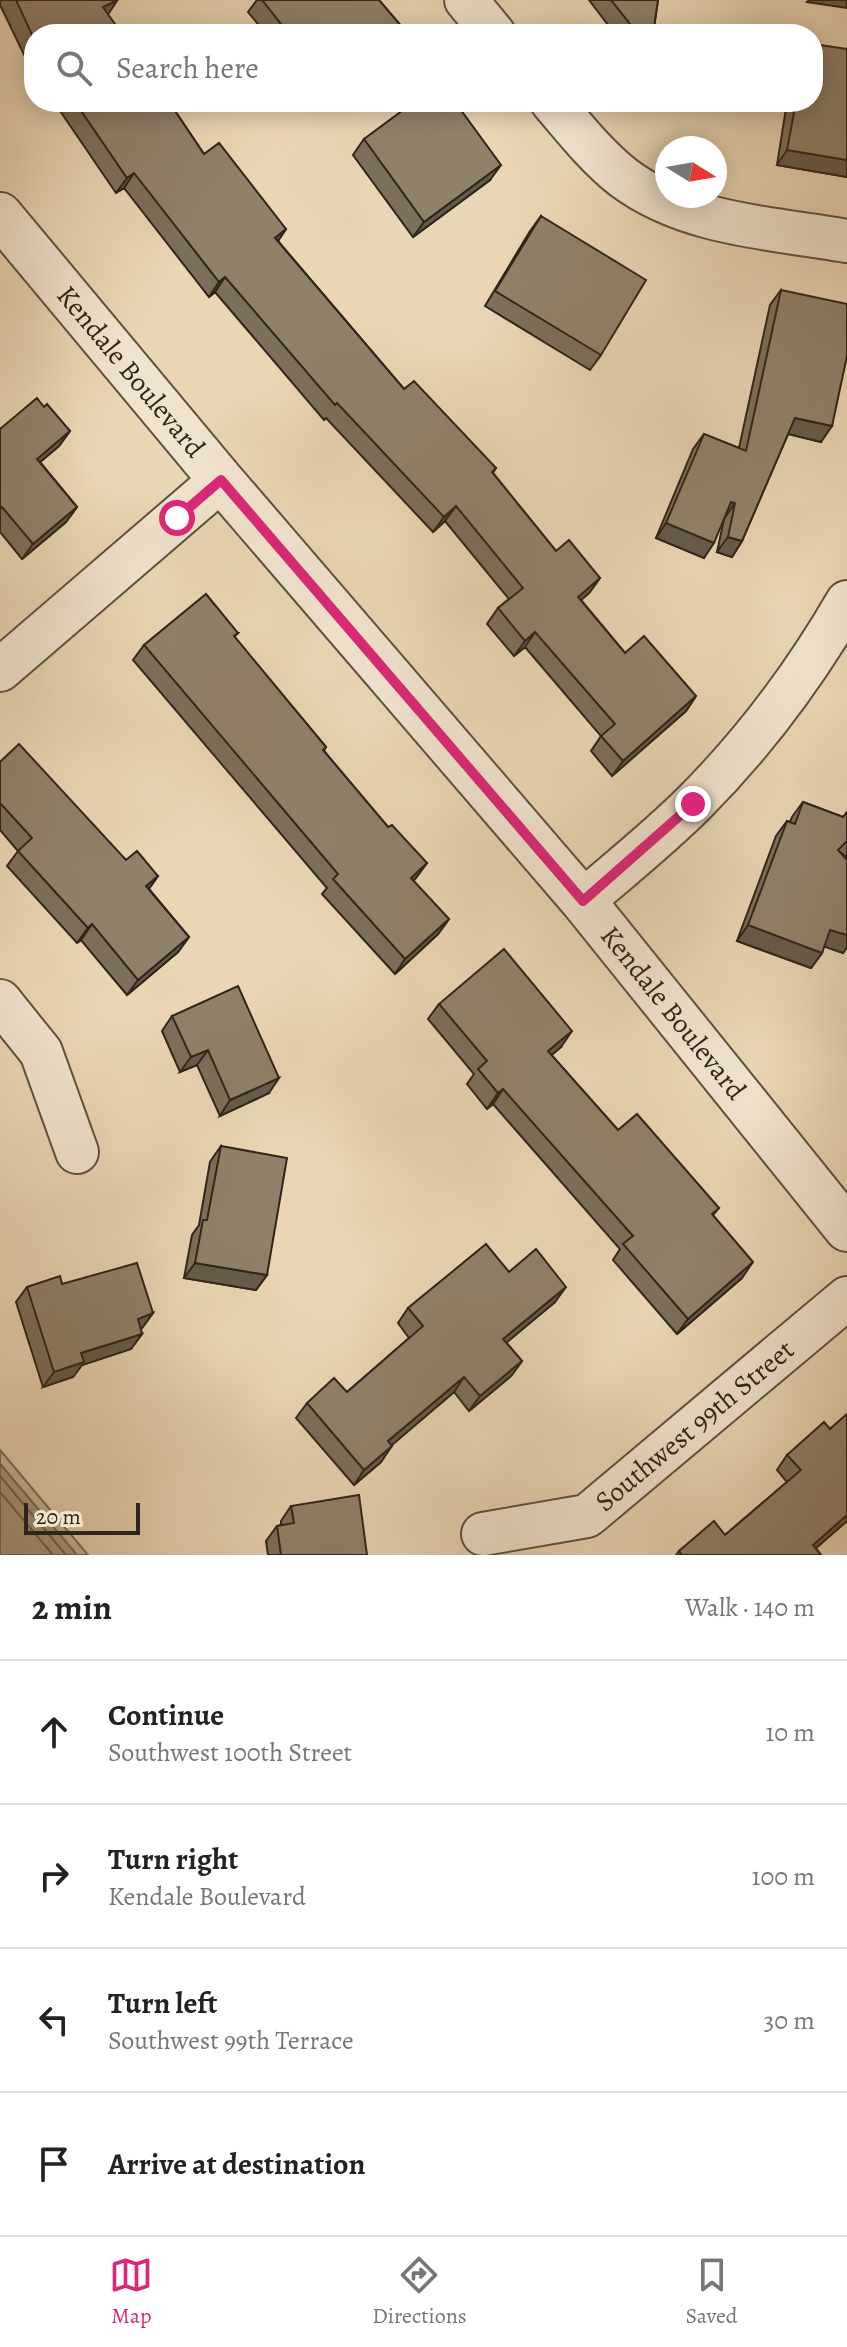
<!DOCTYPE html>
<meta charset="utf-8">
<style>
:root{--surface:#fff;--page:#f6f6f6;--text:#222;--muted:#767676;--line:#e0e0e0;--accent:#db2777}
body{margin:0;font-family:Alegreya,serif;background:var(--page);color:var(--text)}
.compass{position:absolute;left:655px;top:136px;width:72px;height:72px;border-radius:50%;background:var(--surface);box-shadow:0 4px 20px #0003;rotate:101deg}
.scale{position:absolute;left:24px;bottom:20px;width:116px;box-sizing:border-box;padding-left:8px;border:4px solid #2f251a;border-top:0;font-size:22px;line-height:28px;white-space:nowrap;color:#2f251a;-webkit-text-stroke:6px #f1e4cf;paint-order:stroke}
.stop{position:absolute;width:24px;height:24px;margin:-18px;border:6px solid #db2777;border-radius:50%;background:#fff}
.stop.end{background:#db2777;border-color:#fff;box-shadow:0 2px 8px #0008}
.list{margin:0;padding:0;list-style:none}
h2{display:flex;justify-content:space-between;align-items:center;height:104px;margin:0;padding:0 32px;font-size:34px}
h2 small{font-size:26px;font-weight:400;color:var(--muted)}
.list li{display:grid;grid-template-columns:52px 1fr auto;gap:24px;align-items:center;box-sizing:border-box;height:144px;padding:0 32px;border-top:2px solid var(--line)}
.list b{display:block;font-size:30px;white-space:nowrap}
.list p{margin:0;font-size:26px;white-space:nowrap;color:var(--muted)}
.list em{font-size:26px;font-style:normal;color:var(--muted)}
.icon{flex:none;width:44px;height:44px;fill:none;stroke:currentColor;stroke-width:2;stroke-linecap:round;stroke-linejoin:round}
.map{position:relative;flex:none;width:847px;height:1555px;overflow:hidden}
.search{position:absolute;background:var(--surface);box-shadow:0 4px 20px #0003;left:24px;right:24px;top:24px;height:88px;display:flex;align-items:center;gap:20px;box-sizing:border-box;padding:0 28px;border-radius:32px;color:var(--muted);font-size:30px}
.sheet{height:680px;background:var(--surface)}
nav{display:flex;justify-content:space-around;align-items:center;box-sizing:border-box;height:112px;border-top:2px solid var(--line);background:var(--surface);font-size:22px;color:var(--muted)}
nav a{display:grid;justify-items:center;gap:4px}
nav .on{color:var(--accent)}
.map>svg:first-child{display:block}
</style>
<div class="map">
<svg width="847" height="1555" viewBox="0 0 847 1555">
<rect width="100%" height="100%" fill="#ead6b5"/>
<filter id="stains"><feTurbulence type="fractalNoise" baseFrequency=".0025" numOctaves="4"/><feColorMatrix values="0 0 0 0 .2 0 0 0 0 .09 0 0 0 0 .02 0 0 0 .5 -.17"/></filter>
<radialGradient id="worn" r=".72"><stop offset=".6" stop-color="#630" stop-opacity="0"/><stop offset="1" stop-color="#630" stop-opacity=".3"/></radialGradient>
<path fill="#cab89b" stroke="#7c6e5a" stroke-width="2" d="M0 1450 88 1555H77L0 1464Z"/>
<path fill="#aa9a80" stroke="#796b57" stroke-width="2" d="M0 1464 77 1555H0Z"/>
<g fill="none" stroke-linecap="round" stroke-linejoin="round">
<path stroke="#6c604d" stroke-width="2" d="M0 1476 66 1555
M0 1492 53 1555"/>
<g stroke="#5e5141" stroke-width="46">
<g id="minor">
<path d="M466 0 494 34"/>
<path d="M552 102C574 128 597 157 624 178 687 225 772 228 847 241"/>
<path d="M0 670 221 480"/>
<path d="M583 901C620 869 659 838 694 803 754 743 804 676 847 602"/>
<path d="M0 1001 41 1052 77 1152"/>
<path id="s1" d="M483 1534 587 1516 847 1298"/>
</g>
</g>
<g stroke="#5e5141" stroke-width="48">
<g id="tertiary">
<path id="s2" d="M0 215 221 480 583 901 847 1229"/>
</g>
</g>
<use href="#minor" stroke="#f1e4cf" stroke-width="42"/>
<use href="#tertiary" stroke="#f1e4cf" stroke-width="44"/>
</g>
<path fill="#7c6f5c" stroke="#2f251a" stroke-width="2" d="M0 0H117L34 34V73L30 67 0 5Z
M257 0H379L402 27 397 34H266L248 12Z
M589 0H658L653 34H615Z
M847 49V177L777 165 787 102H813Z
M54 102H169L204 154 286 229 278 241 404 389 496 468 493 473 556 551 600 578 589 593 581 600 625 653 696 696 686 711 612 776 591 751 601 736 525 647 514 656 487 624 498 608 509 599 445 521 433 532 326 418 324 420 215 292 209 297 124 188 116 193Z
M364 139 490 180 413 237 353 155Z
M541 216 601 355 590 370 485 306 530 231Z
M781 290 821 442 788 434 742 541 732 557 717 552 724 519 704 558 656 538 693 449 704 434 739 448 770 305Z
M44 407 70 431 59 446 40 462 77 507 66 522 22 559 0 532V429Z
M238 633 234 637 326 747 324 751 388 827 427 863 413 881 449 919 438 934 395 974 322 894 327 888 133 660 144 645Z
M0 762 126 860 158 876 149 889 189 937 178 952 127 995 81 940 77 943 7 866 18 851 0 830Z
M803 802 843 817 847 812V857L840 852 847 860V947L843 953 824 946 822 953 811 968 737 941 776 836 787 821 790 822 792 817Z
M439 1004 561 1047 551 1055 618 1130 719 1208 713 1215 742 1278 677 1334 613 1260 620 1249 493 1104 487 1109 467 1084 474 1074 428 1019Z
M172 1016 269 1093 220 1116 197 1065 180 1072 162 1031Z
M221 1146 267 1275 256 1290 184 1278 192 1235 199 1225 210 1162Z
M509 1272 555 1302 506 1342 522 1361 511 1376 469 1411 454 1392 391 1445 381 1462 354 1485 296 1418 307 1403 347 1392 409 1338 398 1323 408 1308Z
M62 1284 153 1313 142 1328 141 1329 142 1334 131 1349 82 1365 73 1377 43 1387 16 1302 27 1287Z
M847 1414V1521L816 1548 821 1555H676L679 1551 725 1535 787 1482 777 1470 787 1455 830 1429Z
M291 1506 367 1555H268L266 1541 277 1526 281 1525V1521Z"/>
<path fill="#655a4b" stroke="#2f251a" stroke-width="2" d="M809 0H847V8L807 2Z
M117 1 107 16 103 7Z
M787 150 847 160V177L777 165Z
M501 165 490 180 413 237 424 222Z
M134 173 124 188 116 193 127 178Z
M286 229 276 244 275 238Z
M225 277 215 292 209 297 219 282Z
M795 418 832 426 821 442 784 433Z
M70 431 59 446 26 474 37 459Z
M731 502 735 503 724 519Z
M456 506 445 521 433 532 444 517Z
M77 507 66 522 22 559 33 544Z
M666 523 714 543 704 558 656 538Z
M728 537 742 541 732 557 717 552Z
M600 578 589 593 567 612 578 597Z
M535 632 525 647 514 656 525 641Z
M696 696 686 711 612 776 623 761Z
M427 863 416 878 400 893 411 878Z
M158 876 147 891 146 886Z
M449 919 438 934 395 974 405 959Z
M92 924 81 940 77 943 88 928Z
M748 925 822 953 811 968 737 941Z
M830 930 847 935V947L843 953 820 945Z
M189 937 178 952 127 995 138 980Z
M572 1031 561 1047 538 1067 548 1051Z
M208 1050 197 1065 180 1072 191 1057Z
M279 1078 269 1093 220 1116 230 1100Z
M503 1089 493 1104 487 1109 498 1093Z
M753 1262 742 1278 677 1334 688 1319Z
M195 1263 267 1275 256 1290 184 1278Z
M566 1287 555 1302 493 1354 503 1339Z
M153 1313 142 1328 127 1334 138 1319Z
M142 1334 131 1349 82 1365 73 1377 43 1387 54 1372 81 1353Z
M522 1361 511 1376 469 1411 480 1396Z
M464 1377 454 1392 378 1457 388 1441Z
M392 1446 381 1462 354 1485 364 1470Z
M847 1515V1521L808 1555 813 1545Z"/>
<path fill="#90816b" stroke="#2f251a" stroke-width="2" d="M16 0H117L103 7 122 34H34V39Z
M262 0H379L402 27 394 34H289Z
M611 0H658L653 34H638Z
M813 44 847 49V160L787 150 796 102H813Z
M75 102H169L204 154 219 143 286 229 275 238 404 389 414 381 496 468 492 472 556 551 569 540 600 578 578 597 625 653 644 636 696 696 623 761 601 736 615 724 535 632 525 641 498 608 523 588 456 506 444 517 337 403 335 405 225 277 219 282 134 173 127 178Z
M414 102H455L501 165 424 222 364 139Z
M541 216 646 280 601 355 495 291Z
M781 290 847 304V356L832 426 795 418 742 541 728 537 735 503 731 502 714 543 666 523 704 434 746 451Z
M37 398 44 407 47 404 70 431 37 459 77 507 33 544 2 507 0 509V429Z
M206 594 238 633 234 636 326 747 323 750 388 827 392 825 427 863 411 878 449 919 405 959 333 879 338 874 144 645Z
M19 744 126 860 137 851 158 876 146 886 189 937 138 980 92 924 88 928 18 851 32 838 0 803V762Z
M803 802 843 817 847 812V841L838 850 847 860V935L830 930 822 953 748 925 787 821 795 824Z
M504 949 572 1031 548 1051 618 1130 637 1114 719 1208 712 1214 753 1262 688 1319 623 1244 633 1236 503 1089 498 1093 478 1069 487 1061 439 1004Z
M238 986 279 1078 230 1100 208 1050 191 1057 172 1016Z
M221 1146 287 1158 267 1275 195 1263 203 1220H207Z
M486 1244 509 1272 536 1249 566 1287 503 1339 522 1361 480 1396 464 1377 388 1441 392 1446 364 1470 307 1403 334 1378 347 1392 423 1326 408 1308Z
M137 1263 153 1313 138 1319 142 1334 81 1353 84 1362 54 1372 27 1287 60 1276 62 1284Z
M847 1414V1515L813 1545 821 1555H682L679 1551 714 1521 725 1535 801 1470 787 1455 824 1422 830 1429Z
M359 1495 367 1555H281L277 1526 294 1523 291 1506Z"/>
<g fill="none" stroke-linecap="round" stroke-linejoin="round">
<path stroke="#db2777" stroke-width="10" d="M177 518 221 480 583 901 693 804"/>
</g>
<g text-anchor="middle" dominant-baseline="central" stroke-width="8" stroke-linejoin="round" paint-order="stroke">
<g font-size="28" fill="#2f251a" stroke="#f1e4cf">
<text stroke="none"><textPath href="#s2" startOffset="204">Kendale Boulevard</textPath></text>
<text stroke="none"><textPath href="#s2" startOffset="1044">Kendale Boulevard</textPath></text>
<text stroke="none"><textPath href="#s1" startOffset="246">Southwest 99th Street</textPath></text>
</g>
</g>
<rect width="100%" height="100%" filter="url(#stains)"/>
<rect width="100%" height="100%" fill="url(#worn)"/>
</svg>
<svg class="compass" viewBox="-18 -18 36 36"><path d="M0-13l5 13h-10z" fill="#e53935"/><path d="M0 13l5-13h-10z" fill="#767676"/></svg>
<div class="scale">20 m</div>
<div class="stop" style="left:177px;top:518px"></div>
<div class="stop end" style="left:693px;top:804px"></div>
<div class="search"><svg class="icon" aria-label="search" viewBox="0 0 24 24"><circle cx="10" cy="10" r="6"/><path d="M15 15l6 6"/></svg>Search here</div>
</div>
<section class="sheet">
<h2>2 min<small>Walk · 140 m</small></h2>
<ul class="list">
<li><svg class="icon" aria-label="ahead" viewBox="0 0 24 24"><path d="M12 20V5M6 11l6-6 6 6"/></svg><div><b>Continue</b><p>Southwest 100th Street</p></div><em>10 m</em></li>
<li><svg class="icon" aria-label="right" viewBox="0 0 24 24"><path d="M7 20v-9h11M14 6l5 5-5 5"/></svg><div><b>Turn right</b><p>Kendale Boulevard</p></div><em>100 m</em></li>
<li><svg class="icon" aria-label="left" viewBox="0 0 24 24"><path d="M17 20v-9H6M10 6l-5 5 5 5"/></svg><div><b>Turn left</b><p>Southwest 99th Terrace</p></div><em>30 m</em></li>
<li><svg class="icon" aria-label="arrive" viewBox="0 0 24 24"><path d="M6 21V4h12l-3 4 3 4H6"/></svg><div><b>Arrive at destination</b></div></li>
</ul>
</section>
<nav>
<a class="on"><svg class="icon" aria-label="map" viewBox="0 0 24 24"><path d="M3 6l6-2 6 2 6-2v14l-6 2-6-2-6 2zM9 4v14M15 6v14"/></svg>Map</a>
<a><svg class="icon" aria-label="directions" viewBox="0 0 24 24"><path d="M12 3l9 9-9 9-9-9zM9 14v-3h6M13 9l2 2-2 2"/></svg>Directions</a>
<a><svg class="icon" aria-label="saved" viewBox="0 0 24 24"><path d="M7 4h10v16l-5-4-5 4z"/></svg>Saved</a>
</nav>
